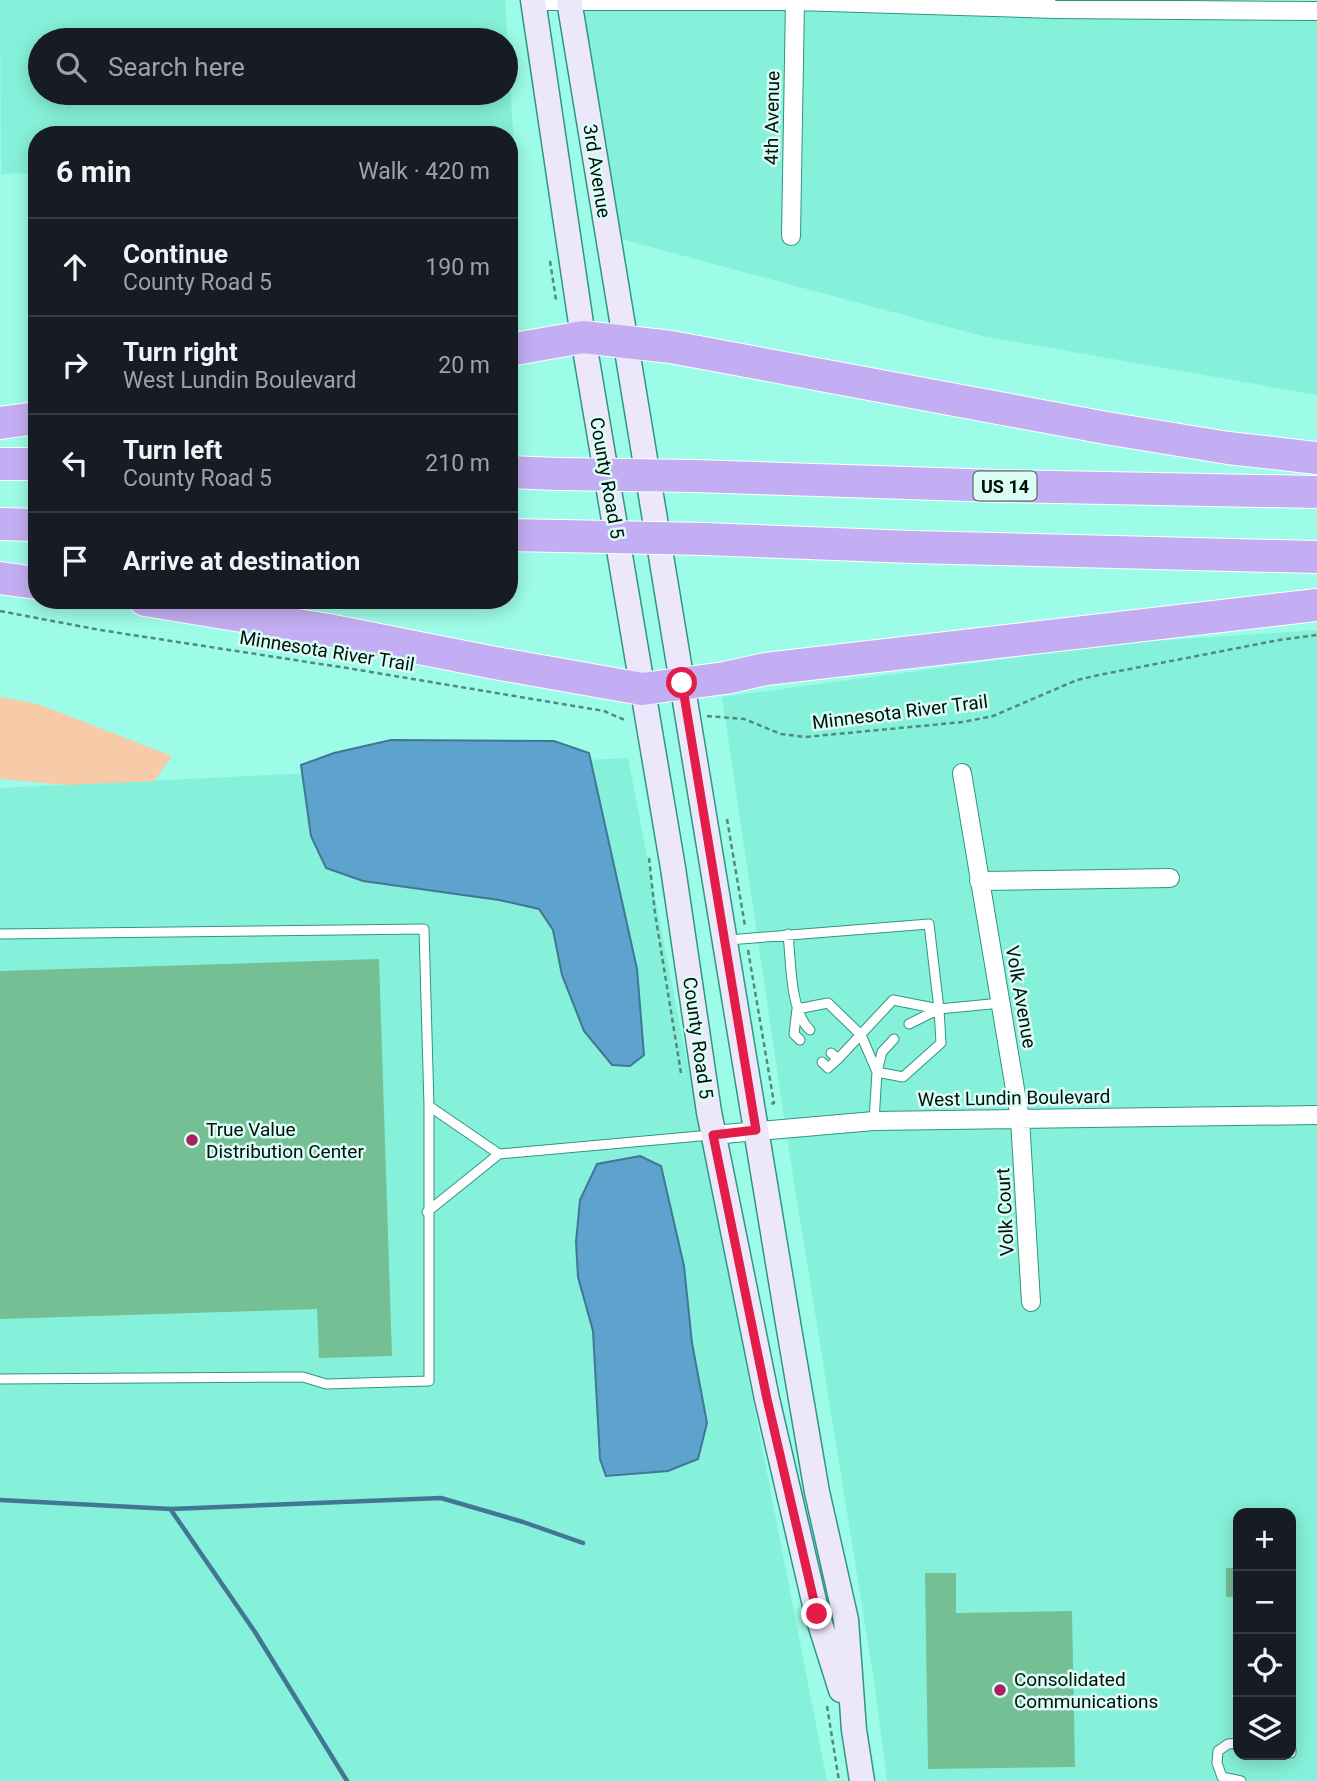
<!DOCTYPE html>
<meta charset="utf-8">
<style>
:root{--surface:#171b24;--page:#20242c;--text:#f1f3f6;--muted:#9ea1a6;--line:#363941}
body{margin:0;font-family:Roboto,sans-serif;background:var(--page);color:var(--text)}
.controls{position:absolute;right:21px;bottom:21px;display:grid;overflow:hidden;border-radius:14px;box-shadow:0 4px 18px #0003}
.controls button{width:63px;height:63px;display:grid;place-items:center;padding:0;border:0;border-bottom:2px solid var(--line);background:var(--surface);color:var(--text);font:35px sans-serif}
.stop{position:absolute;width:21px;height:21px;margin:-16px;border:5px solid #e11d48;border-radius:50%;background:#fff}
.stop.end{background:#e11d48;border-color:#fff;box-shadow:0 2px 7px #0008}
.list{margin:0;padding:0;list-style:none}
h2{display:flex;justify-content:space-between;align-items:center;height:91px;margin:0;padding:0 28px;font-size:30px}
h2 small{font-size:23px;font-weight:400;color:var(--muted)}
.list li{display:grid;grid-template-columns:46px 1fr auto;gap:21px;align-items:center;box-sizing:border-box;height:98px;padding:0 28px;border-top:2px solid var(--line)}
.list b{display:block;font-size:26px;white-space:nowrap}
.list p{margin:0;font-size:23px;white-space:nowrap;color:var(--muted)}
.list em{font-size:23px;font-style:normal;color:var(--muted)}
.icon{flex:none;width:38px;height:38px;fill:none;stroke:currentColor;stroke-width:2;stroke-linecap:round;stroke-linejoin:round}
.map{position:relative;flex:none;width:1317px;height:1781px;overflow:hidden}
.search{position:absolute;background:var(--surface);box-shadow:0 4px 18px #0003;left:28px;top:28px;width:490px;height:77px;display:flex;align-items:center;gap:18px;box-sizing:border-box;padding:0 24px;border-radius:38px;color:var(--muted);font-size:26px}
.panel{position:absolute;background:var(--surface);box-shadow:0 4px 18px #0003;left:28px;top:126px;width:490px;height:483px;border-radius:28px}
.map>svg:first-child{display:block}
</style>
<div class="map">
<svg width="1317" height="1781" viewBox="0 0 1317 1781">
<rect width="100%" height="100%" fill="#9dfce7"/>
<path fill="#86f1da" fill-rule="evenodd" d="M0 0H505L515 165H509V135H37V173L1 174ZM506 40V93H40V40Z
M580 0 1317 1V395L982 336 621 239Z
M1317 630V1781H887L874 1681 789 1151 722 697 1124 643ZM1238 1513H1291V1755H1238Z
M628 758 827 1781H0V788Z"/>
<path fill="#f7caa8" d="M0 697 38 704 172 756 154 781 67 785 0 779Z"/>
<path fill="#5ea2ce" stroke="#427694" stroke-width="2" d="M391 740 554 741 589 753 637 969 644 1055 630 1066 612 1065 584 1031 562 975 553 930 539 909 499 900 363 881 326 868 311 836 301 765 334 753Z
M640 1156 661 1166 684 1266 692 1343 707 1423 698 1459 668 1471 606 1476 600 1459 593 1331 578 1277 576 1242 580 1200 597 1164Z"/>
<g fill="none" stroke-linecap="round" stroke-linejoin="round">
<path stroke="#427694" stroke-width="4.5" d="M0 1500 171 1509 441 1498 523 1522 583 1543
M171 1510 255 1632 347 1781"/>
</g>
<path fill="#75bf95" d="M379 959 392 1356 319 1358 317 1309 0 1319V971Z
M1226 1568H1238V1597H1226Z
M925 1573H956V1613L1072 1611 1075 1767 928 1769Z
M1234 1689H1238V1736H1234Z"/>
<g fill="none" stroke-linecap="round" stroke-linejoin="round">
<g stroke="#319583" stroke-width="11">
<path id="lane" d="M0 934 424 929 429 1106V1381L326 1384 303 1377 0 1379
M788 934C791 961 790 1012 810 1030
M728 940 929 924 939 1009 1001 1003
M800 1040 794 1034 797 1009 828 1003 861 1035 877 1072 882 1052 894 1039
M831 1053 838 1059 893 1000 939 1009 909 1024
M822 1062 828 1068 838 1059
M429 1106 499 1154 711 1135
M874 1121 877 1072 903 1077 941 1043 939 1009
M427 1212 499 1154
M1238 1743 1228 1744 1218 1751 1217 1763 1222 1777 1241 1781
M1291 1749V1753"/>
</g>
<g stroke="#319583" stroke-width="20">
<path id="street" d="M533 1H795L1055 9 1317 11
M791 236 795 1
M962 773 1020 1119 1031 1302
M979 881 1170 878
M713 1135 874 1121 1317 1115"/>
</g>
<g stroke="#319583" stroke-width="27">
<path id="secondary" d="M533 0 583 337 673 868 709 1112 767 1399 817 1614 841 1690
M569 0 789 1329 817 1492 846 1620 854 1730 862 1781"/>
</g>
<g stroke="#fff" stroke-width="34">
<path id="highway" d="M509 350 583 337 671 347 1106 428 1228 448 1317 458
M0 423 37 418
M0 464H37
M509 472 557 474
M694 476 999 486 1317 492
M0 524 37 525
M509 535 561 536
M704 539 912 547 1317 557
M0 578 37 583
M145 600 328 630 495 663 642 689 725 678 766 669 1317 605"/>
</g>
<path stroke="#51897d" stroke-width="2.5" stroke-dasharray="5 3.5" stroke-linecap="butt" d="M550 261 556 300
M0 611 100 630 353 669 604 711 627 721
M707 716 744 719 781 734 805 737 963 722 993 716 1077 680 1099 675 1279 640 1317 635
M727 819 745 926
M649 858 655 913 681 1073
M748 950 774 1103 771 1104
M827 1706 839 1781"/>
<use href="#lane" stroke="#fff" stroke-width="9"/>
<use href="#street" stroke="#fff" stroke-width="18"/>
<use href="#secondary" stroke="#ede7fb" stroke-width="24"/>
<use href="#highway" stroke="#c4aef3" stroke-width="32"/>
<g stroke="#fff" stroke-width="34" stroke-linecap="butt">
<path id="highway-bridge" d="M557 474 694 476
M561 536 704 539"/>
</g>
<use href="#highway-bridge" stroke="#c4aef3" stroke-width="32"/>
</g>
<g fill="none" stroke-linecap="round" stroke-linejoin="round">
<path stroke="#e11d48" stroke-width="9" d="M682 683 756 1130 713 1135 767 1399 817 1614"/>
</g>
<g fill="#ab2061" stroke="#dafdf4" stroke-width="2.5">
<circle cx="192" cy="1140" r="7"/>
<circle cx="1000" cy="1690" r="7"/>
</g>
<g text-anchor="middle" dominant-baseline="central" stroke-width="5" stroke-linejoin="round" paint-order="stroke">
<rect fill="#dafdf4" stroke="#415652" stroke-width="2" x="973.5" y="471.5" width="63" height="29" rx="5"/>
<g font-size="18" font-weight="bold" fill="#000f0c">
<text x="1005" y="486">US 14</text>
</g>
<g font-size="19" fill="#000f0c" stroke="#dafdf4">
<text transform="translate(772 118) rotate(-89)">4th Avenue</text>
<text transform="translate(597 171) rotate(81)">3rd Avenue</text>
<text transform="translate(607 478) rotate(80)">County Road 5</text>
<text transform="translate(327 651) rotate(9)">Minnesota River Trail</text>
<text transform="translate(900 712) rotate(-7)">Minnesota River Trail</text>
<text transform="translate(1021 997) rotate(80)">Volk Avenue</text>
<text transform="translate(698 1038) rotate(82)">County Road 5</text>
<text transform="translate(1014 1098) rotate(-1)">West Lundin Boulevard</text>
<text transform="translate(1005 1212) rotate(-93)">Volk Court</text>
</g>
<g font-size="19" fill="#000f0c" stroke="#dafdf4" text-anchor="start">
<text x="206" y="1129">True Value<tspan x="206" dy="22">Distribution Center</tspan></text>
<text x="1014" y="1679">Consolidated<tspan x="1014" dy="22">Communications</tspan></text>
</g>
</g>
</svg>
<div class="controls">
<button>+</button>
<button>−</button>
<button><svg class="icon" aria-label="locate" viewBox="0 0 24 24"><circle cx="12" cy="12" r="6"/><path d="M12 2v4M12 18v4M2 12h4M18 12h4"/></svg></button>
<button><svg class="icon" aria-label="layers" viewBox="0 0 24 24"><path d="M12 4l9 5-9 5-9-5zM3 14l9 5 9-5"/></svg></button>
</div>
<div class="stop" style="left:682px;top:683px"></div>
<div class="stop end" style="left:817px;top:1614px"></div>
<div class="search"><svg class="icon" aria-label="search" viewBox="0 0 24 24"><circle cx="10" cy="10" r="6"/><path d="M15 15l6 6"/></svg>Search here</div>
<section class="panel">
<h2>6 min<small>Walk · 420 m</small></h2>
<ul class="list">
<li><svg class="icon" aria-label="ahead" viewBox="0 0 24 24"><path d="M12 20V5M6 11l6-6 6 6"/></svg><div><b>Continue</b><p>County Road 5</p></div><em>190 m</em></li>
<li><svg class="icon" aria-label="right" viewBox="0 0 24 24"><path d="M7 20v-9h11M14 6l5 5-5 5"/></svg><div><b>Turn right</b><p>West Lundin Boulevard</p></div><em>20 m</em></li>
<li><svg class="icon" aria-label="left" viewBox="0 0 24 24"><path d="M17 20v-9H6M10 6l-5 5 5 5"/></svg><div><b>Turn left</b><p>County Road 5</p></div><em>210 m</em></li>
<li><svg class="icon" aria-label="arrive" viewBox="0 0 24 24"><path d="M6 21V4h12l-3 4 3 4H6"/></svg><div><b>Arrive at destination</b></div></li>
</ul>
</section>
</div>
